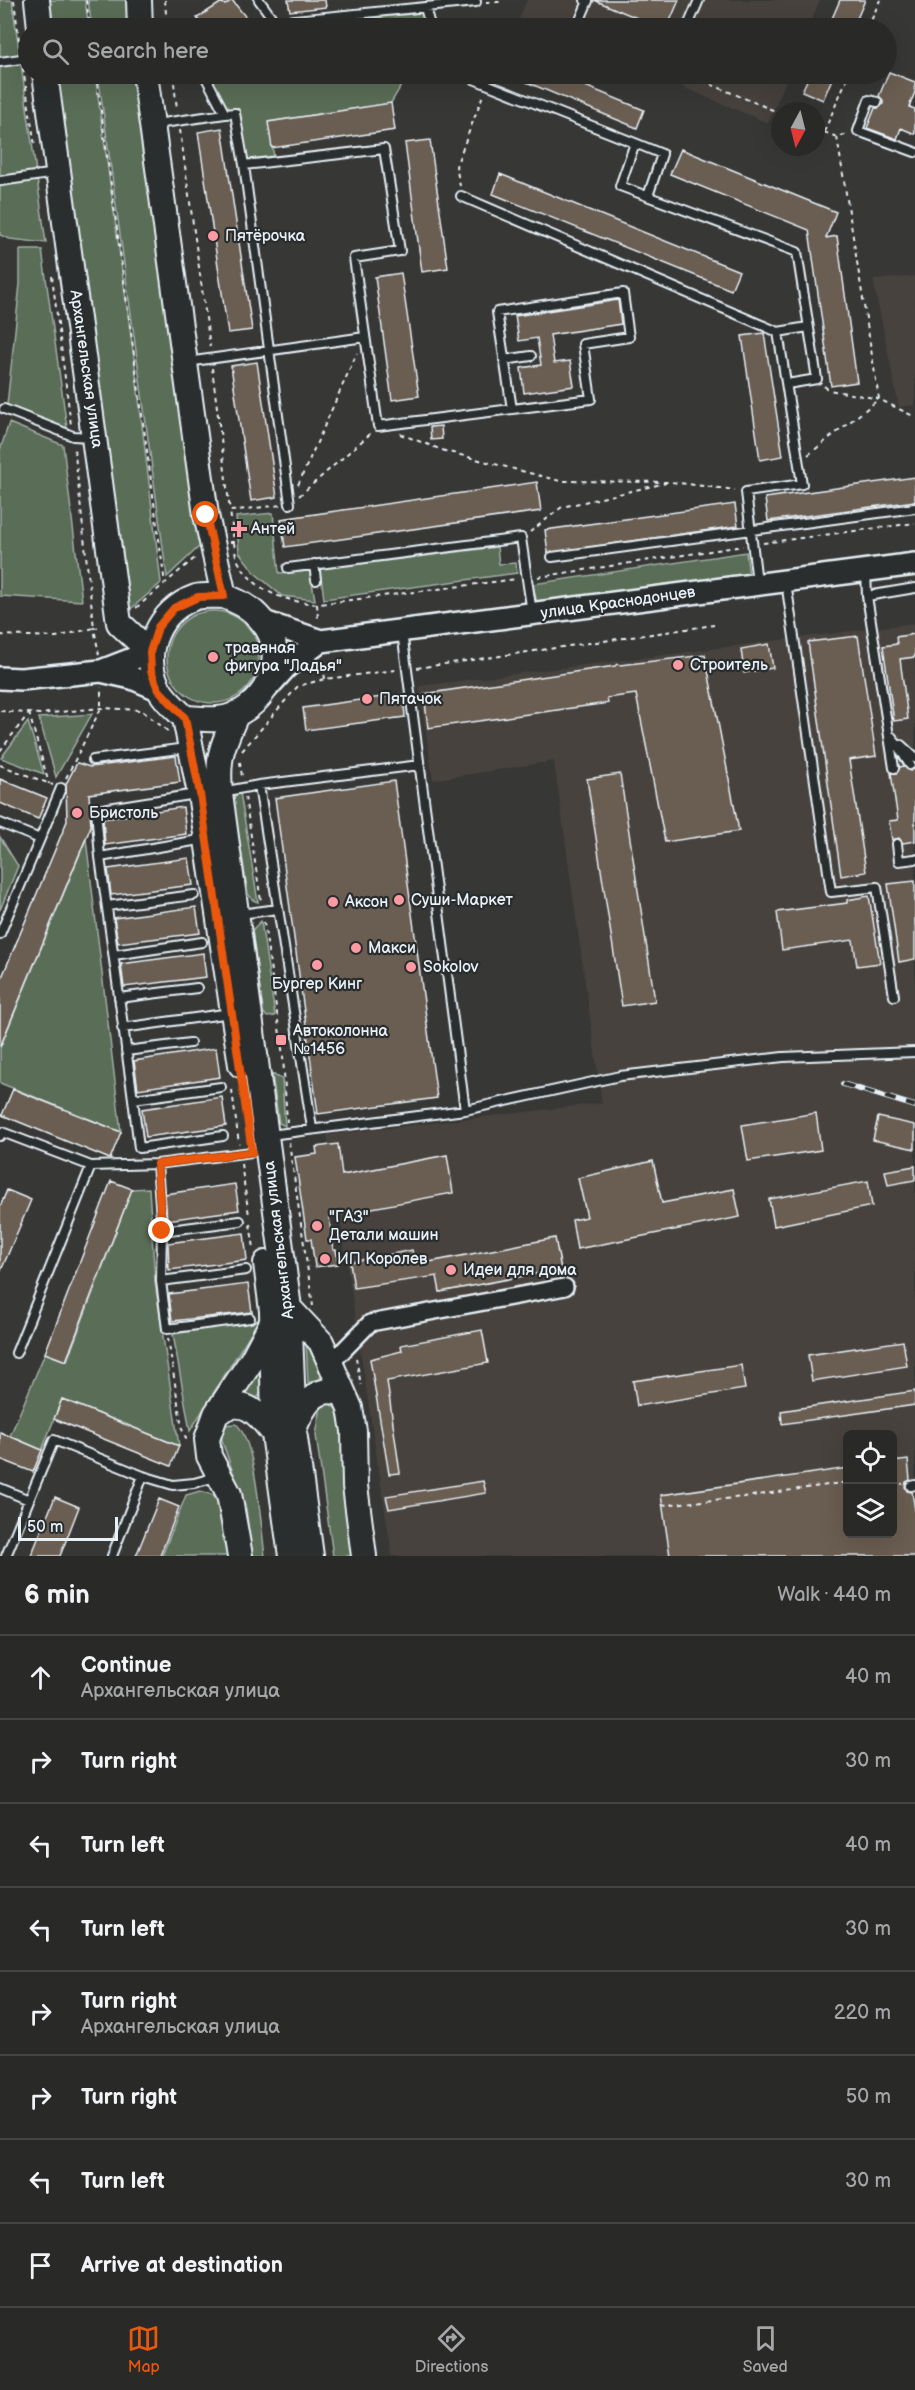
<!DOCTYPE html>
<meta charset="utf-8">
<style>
:root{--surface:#292928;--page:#353534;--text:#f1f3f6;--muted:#a5a6a8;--line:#454545;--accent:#ea580c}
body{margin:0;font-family:"Balsamiq Sans",sans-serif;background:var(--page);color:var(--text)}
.controls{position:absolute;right:18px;bottom:18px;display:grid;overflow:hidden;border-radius:9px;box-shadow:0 6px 24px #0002}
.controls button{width:54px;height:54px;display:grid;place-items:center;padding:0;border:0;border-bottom:2px solid var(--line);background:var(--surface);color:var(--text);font:30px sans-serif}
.compass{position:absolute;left:771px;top:102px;width:54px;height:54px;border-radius:50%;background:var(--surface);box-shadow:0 6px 24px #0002;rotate:187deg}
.scale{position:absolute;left:18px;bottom:15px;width:100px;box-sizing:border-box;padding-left:6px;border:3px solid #e8f1f8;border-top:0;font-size:16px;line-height:21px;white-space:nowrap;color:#e8f1f8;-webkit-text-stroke:4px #2a2d2e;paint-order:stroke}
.stop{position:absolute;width:18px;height:18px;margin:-14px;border:4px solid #ea580c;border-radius:50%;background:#fff}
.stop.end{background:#ea580c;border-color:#fff;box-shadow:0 2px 6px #0008}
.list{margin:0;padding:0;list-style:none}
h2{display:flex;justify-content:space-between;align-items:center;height:78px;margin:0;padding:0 24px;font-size:26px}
h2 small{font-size:20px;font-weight:400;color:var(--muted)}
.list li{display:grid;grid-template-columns:39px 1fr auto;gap:18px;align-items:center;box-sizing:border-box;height:84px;padding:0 24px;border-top:2px solid var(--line)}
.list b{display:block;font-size:22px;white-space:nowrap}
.list p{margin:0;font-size:20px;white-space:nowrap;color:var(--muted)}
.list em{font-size:20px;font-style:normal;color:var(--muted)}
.icon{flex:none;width:33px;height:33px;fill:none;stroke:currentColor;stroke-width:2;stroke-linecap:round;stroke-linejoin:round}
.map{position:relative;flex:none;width:915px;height:1556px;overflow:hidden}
.search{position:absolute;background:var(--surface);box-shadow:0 6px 24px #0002;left:18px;right:18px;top:18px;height:66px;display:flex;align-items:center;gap:15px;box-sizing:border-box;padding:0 21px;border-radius:33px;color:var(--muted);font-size:22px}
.sheet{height:750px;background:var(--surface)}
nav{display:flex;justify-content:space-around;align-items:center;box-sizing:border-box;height:84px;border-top:2px solid var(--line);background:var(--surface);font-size:16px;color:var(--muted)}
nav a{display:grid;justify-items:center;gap:3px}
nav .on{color:var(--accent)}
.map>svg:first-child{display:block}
</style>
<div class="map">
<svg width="915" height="1556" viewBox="0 0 915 1556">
<rect width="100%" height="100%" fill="#373735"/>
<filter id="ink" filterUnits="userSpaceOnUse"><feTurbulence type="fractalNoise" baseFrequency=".0167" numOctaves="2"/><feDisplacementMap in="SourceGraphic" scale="12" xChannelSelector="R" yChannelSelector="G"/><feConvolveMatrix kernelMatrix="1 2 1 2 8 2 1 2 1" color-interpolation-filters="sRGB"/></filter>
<g filter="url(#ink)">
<path fill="#46423d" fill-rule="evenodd" d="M527 0H820L808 28H544L519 18Z
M651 74H789L768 123Z
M915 276V405L899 407 873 280Z
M915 623V1556H392L327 1135 602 1103 554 761 433 780 419 686ZM848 1434H892V1534H848Z"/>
<path fill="#5a6d57" stroke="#a1afa8" stroke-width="1.5" d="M0 0H12L46 243 10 239 0 235Z
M46 0H85L89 28H49Z
M88 0H131L132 28H92Z
M422 13 426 28H274L277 27Z
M55 74H95L134 358 161 583 126 613Z
M98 74H137L202 544 167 577Z
M209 74H408L391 103 269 122 274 157 248 160 238 109 228 110Z
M20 250H42L67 428 7 405 20 284Z
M9 423 63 445 82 601 0 596V450Z
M273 513 279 573 310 571 315 600 282 596 256 574 239 552 236 517Z
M497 547 499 564 516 563 517 573 324 599 320 569Z
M746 552 749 576 537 604 533 584Z
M167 657a46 46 0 1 1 92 0a46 46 0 1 1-92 0Z
M92 714 56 777 39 718Z
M28 722 44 774 1 758Z
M240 792 258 902 253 900 248 894 233 799Z
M0 837 18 866 0 910Z
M86 839 121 1132 0 1083V1048Z
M261 921 275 1016 267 1017 263 1012 252 930Z
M272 1074 282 1079 285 1126 279 1123Z
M149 1188 155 1282 179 1446 62 1399 42 1450 10 1436 45 1353 67 1361 132 1189Z
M259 1320 190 1431 173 1334Z
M306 1341C318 1352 325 1362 320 1379L308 1383Z
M264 1354C264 1369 267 1392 254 1401L233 1399Z
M329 1403 340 1412 357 1556H333L316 1435 321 1406Z
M236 1424C256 1439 261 1529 265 1556H252L246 1509 223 1444 221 1435 223 1425Z
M200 1491 213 1495 224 1513 232 1556H162L186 1495Z"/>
<path fill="#6a5d51" stroke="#e8f1f8" stroke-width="1.5" d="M232 0 248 20 236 28H188L199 21 197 18 222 2 225 5Z
M288 0H325L326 7 290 11Z
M594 0H679L667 28H661Z
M840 0H865L853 28H828Z
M889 72 915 82V92L909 107 915 109V134L901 128 897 139 867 128 875 108H879L883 104V100L879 96Z
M507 74H556L644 110 637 128Z
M810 74H834L823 100 802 91Z
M391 103 395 130 272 148 268 122Z
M222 128 252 330 228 333 198 132Z
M430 140 448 268 422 272 405 143Z
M681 149 836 212 826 238 837 236 857 382 831 386 809 230 670 174Z
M500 174 739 271 731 290 493 194Z
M401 273 419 396 392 400 375 277Z
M618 300 621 324 550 335 554 363 570 361 574 386 524 393 521 368 541 365 537 338 519 341 515 316Z
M764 333 783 456 760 460 742 336Z
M257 362 277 497 251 501 231 366Z
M441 426 442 439 431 440 430 427Z
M915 477V501L768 521 765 498Z
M537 482 541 511 285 547 281 519Z
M735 504 738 526 548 553 545 530Z
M915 634V657L900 659 908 719 894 721 883 646 897 644 896 637Z
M858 636 876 756 849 760 866 872 841 876 808 642Z
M769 644 773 668 744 673 741 649Z
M705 655 739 831 665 842 636 694 607 698 608 703 428 728 424 694 615 666 617 664 620 665Z
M403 694 405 717 306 730 303 708Z
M176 756 180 782 89 794 91 826 0 1047V982L67 821 66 784 77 763 90 767Z
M904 766 910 771 915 768V841L903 843 899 838 892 840 889 821 898 820 891 773H897L900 767Z
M620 774 655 1001 622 1006 587 779Z
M0 779 47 798 38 819 0 803Z
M394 781 437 1098 318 1114 275 798Z
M183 807 186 834 105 845 103 819Z
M189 858 193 885 111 895 108 869Z
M915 881V959L899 962 888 884Z
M869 896 880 963 857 966 853 940 782 950 777 912 847 903V900Z
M196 907 200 933 118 943 114 918Z
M203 953 206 977 124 987 121 964Z
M216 1048 220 1077 138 1089 134 1061Z
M13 1089 121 1132 110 1159 2 1115Z
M222 1097 226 1126 146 1137 142 1109Z
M816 1113 821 1150 748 1161 742 1125Z
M878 1117 915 1125V1149L873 1140Z
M338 1144 342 1175 447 1155 453 1193 329 1216 333 1250H336L338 1264 315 1267 311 1239H307L295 1157 317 1154 316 1147Z
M653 1161 662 1203 734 1189 740 1217 577 1249 572 1220 587 1217 578 1178Z
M915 1166V1180L888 1185 885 1171Z
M111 1181 132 1189 66 1361 45 1353Z
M868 1181 872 1206 774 1226 769 1199Z
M235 1184 239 1210 167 1220 165 1194Z
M7 1190 31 1200 0 1273V1207Z
M244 1233 247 1260 169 1270 168 1243Z
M555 1238 561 1269 440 1292 437 1276 354 1288 350 1262 412 1250 414 1259 428 1257 429 1262Z
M248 1284 252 1312 172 1321 169 1294Z
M482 1330 488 1363 387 1381 400 1473 389 1474 370 1359 402 1351 401 1345Z
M903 1341 907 1366 812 1381 808 1355Z
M741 1365 745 1389 637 1406 633 1381Z
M915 1391V1405L782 1424 781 1411Z
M62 1399 179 1446 171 1466 54 1419Z
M0 1432 42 1450 33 1472 0 1459Z
M908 1460 910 1480 906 1482 905 1487 907 1491 912 1492 915 1510V1556H670L661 1495 848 1468V1533H892V1462Z
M483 1481 486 1493 389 1509 386 1496Z
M55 1497 79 1507 60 1556H31Z
M159 1499 179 1507 160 1556H136Z"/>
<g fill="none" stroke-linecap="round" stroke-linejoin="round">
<g stroke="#e8f1f8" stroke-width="12">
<path id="service" d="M259 0 275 22 264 28
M425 8 431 28
M275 22 476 2
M581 28 577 27 588 1 585 0
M687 28 699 0
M0 62 28 58
M461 74 635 143 620 186 797 252 817 379 787 384
M877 102 869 100 858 131 915 152
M225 114 235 113 244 165 290 504
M156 124 225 114 204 74
M635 143 662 154 648 196
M244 165 384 149 400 251 354 258 378 426 591 399 583 344 629 337 623 293 497 312 512 409
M0 181 56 173
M461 196 778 332
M504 360 531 356
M187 362 365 337
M4 409 73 436 90 437
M552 557 915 508
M314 564 316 580
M288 568 521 538 532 613
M866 572 867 596 894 768
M757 582 746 492 802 484 778 332 808 327
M786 582 831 892 877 887 894 996
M867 596 915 588
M892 737 910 765
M901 745 915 758
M93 760 187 748
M259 785 312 1128
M222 792 259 785 420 765
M196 794 96 810 100 857 133 1099 221 1087
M0 823 40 839 0 934
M40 839 61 788
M897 844 899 861 915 859
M100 857 205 839
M107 906 194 895
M240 914 278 909
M114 955 202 942
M119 998 197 988
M122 1028 231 1013
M126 1051 190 1043
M133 1099 139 1148 223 1136
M465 1110 620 1076 783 1057 915 1052
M270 1135 465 1110 402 632
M0 1136 2 1132 91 1166 157 1164 252 1152
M157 1164 162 1231 161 1281 167 1329 250 1318
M162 1231 240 1221
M161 1281 246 1270
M16 1353 91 1166
M911 1486 915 1485
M0 1488 29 1500 54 1440 143 1476 173 1485 194 1483 216 1477
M6 1556 29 1500
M112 1556 143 1476"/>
</g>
<g stroke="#e8f1f8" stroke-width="20">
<path id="minor" d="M330 1364 370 1323 565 1287"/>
</g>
<g stroke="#e8f1f8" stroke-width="26">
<path id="secondary" d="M264 622 321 641 915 564
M101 671 132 678 158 689
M0 678 21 679 101 671 150 652
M267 688 286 667 321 641"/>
</g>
<g stroke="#e8f1f8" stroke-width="28">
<path id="primary" d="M37 0 40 28
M139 0 140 28
M45 74 119 623 150 652
M145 74 206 515 224 596
M224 596C239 602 251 607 262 621 293 657 263 715 218 719 207 720 196 718 185 718 176 709 163 698 158 687 140 651 159 610 196 597 204 595 215 596 224 596Z
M237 713C222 746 217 756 220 793L289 1308 294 1431 311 1556
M185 718 200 794 241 1065
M266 1263 272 1311 274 1434 291 1556
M289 1308 321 1342 350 1408 354 1431 355 1486 364 1556
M216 1414C242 1394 258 1413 274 1434
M294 1429C303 1406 316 1383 343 1394
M240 1556 229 1494 209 1456 207 1439 216 1414 252 1360 270 1326"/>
</g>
<path stroke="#e8f1f8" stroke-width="2" stroke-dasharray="4.5 4.5" stroke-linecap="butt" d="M14 0 20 48
M86 0 90 28
M165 0 167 28
M486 2H502V0
M868 28 880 0
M23 68 35 146
M96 74 165 584
M173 74 177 109
M686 74 780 113
M816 129 824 132 849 74
M180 130 210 347
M824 132 837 137 849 134
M837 137 879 399 915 417
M460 186 456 166 483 95
M52 276 71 425
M212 368 230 511
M824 386 829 390 879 399
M400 434 445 451 560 481 671 482 735 490
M808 455 879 399
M298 485 357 353
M299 496 371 433
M530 532 562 507 666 483
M230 542H234L230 511 281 505
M234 543C235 548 235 556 238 561 255 593 287 602 319 604L517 579
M763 543 915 523
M538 577 743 546
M317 604 318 619
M136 608 196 557
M0 635 56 637 94 628 74 446
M99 655 94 628 101 627
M323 666 325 679
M417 668 714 625
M0 711 40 714 101 708 141 710 169 732
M29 713 49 784
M0 751 29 713
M242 751 298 686 325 679 396 670
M240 762 242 777
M0 765 53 785
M66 778 101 708V687
M245 797 261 901
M264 922 283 1056 287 1122
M232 1090 239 1144
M289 1142 313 1306
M241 1164 249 1215
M250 1224 254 1248
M168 1338 182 1429 187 1441
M356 1358 361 1385
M892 1483 903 1484
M662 1505 744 1497 848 1482"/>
<use href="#service" stroke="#2a2d2e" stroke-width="8"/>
<use href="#minor" stroke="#2a2d2e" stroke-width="15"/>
<use href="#secondary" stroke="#2a2d2e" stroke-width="21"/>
<use href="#primary" stroke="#2a2d2e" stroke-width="24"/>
<g stroke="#e8f1f8" stroke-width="6">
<path id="rail" d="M843 1084 915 1106"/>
</g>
<use href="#rail" stroke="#2a2d2e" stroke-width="4" stroke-dasharray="11" stroke-linecap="butt"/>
</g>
</g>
<g fill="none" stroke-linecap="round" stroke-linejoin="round" filter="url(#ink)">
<path stroke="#ea580c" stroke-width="8" d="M162 1231 157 1164 252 1152 200 794 185 718 158 689 151 671 150 652 158 627 174 608 198 597 224 596 206 515"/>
</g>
<g fill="#ff9aa2" stroke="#2a2d2e" stroke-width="2">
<circle cx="213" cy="236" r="6"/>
<path d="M236 520h6v6h6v6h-6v6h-6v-6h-6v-6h6z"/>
<circle cx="213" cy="657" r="6"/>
<circle cx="678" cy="665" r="6"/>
<circle cx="367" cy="699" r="6"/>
<circle cx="77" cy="813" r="6"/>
<circle cx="399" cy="900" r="6"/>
<circle cx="333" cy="902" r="6"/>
<circle cx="356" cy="948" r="6"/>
<circle cx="317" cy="965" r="6"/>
<circle cx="411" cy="967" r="6"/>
<rect x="275" y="1034" width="12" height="12" rx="3"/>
<circle cx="317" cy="1226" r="6"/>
<circle cx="325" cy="1259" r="6"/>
<circle cx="451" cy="1270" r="6"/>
</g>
<g text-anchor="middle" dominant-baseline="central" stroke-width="4.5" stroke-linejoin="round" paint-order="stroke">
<g font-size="16" fill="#e8f1f8" stroke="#2a2d2e" text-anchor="start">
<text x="225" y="236">Пятёрочка</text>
<text x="251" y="529">Антей</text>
<text x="225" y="648">травяная<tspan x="225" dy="18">фигура "Ладья"</tspan></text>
<text x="690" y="665">Строитель</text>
<text x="379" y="699">Пятачок</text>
<text x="89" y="813">Бристоль</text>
<text x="411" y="900">Суши-Маркет</text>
<text x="345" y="902">Аксон</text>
<text x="368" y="948">Макси</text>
<text x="423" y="967">Sokolov</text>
<text x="317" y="984" text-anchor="middle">Бургер Кинг</text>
<text x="293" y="1031">Автоколонна<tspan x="293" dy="18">№1456</tspan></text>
<text x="329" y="1217">"ГАЗ"<tspan x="329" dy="18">Детали машин</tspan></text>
<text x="337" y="1259">ИП Королев</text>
<text x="463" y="1270">Идеи для дома</text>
</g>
<g font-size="16" fill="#e8f1f8" stroke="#2a2d2e">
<text transform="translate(86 369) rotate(82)">Архангельская улица</text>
<text transform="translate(618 603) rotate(-8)">улица Краснодонцев</text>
<text transform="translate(279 1240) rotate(-97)">Архангельская улица</text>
</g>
</g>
</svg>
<div class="controls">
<button><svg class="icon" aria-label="locate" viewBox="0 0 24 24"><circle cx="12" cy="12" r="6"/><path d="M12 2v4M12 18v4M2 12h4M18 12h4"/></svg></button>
<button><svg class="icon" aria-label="layers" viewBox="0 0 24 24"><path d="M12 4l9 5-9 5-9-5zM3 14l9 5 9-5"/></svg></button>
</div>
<svg class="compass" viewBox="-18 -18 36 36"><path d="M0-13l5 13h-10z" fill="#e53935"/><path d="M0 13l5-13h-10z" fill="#a5a6a8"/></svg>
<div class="scale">50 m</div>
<div class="stop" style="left:206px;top:515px"></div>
<div class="stop end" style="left:162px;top:1231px"></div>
<div class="search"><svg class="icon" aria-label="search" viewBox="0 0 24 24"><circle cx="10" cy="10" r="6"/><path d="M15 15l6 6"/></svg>Search here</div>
</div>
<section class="sheet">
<h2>6 min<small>Walk · 440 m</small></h2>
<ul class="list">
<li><svg class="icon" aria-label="ahead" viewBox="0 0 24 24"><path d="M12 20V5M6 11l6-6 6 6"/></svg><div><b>Continue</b><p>Архангельская улица</p></div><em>40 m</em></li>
<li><svg class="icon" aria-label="right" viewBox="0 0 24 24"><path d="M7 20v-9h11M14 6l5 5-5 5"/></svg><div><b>Turn right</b></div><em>30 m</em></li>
<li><svg class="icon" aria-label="left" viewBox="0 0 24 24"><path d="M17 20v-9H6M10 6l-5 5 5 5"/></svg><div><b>Turn left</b></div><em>40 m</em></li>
<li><svg class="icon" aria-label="left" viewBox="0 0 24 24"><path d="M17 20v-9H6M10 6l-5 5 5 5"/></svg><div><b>Turn left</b></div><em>30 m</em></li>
<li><svg class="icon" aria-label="right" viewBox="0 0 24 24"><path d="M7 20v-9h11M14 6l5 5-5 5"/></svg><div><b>Turn right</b><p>Архангельская улица</p></div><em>220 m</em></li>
<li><svg class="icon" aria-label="right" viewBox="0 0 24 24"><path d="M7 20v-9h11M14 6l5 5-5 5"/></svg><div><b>Turn right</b></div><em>50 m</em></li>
<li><svg class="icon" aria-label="left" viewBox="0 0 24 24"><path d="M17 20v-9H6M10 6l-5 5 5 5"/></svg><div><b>Turn left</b></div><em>30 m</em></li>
<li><svg class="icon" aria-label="arrive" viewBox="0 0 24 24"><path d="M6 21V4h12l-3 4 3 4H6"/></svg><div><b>Arrive at destination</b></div></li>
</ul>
</section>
<nav>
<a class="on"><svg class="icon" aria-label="map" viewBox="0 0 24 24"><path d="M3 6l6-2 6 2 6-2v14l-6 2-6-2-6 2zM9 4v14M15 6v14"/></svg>Map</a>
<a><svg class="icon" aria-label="directions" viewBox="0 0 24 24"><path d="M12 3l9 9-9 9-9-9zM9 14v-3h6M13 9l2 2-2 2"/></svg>Directions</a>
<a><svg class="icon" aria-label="saved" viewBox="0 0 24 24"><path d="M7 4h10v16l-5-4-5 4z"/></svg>Saved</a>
</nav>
